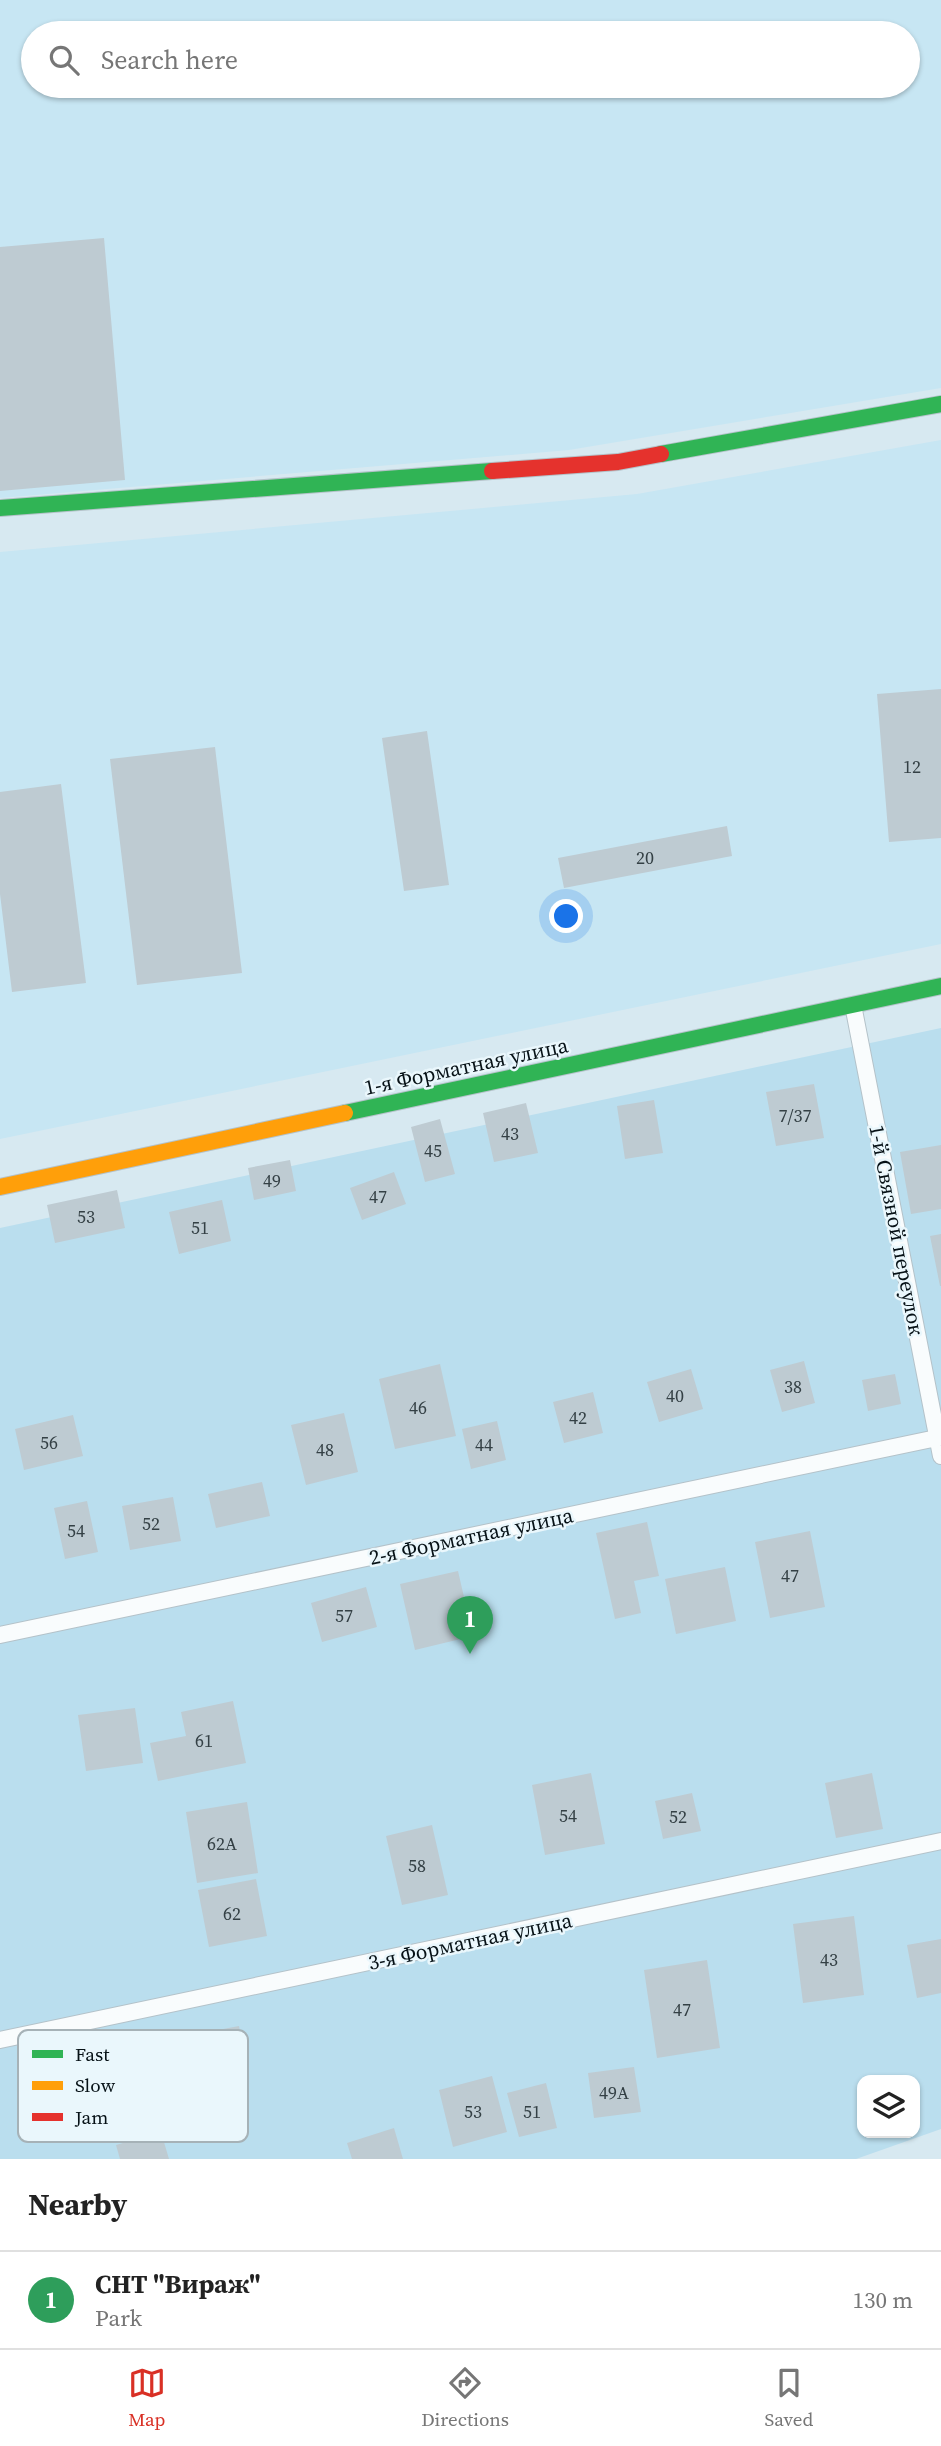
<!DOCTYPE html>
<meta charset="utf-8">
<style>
:root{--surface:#fff;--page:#f6f6f6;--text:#222;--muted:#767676;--line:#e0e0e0;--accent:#d93025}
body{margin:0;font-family:"Source Serif 4",serif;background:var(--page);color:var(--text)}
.controls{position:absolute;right:21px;bottom:21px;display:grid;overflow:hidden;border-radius:14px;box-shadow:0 2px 5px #0004}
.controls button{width:63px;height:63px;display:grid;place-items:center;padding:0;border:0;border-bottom:2px solid var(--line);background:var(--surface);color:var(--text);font:35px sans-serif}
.you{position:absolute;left:567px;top:917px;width:24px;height:24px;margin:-18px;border:5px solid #fff;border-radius:50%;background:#1a73e8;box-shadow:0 0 0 10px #1a73e833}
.badge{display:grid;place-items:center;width:46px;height:46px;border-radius:50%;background:var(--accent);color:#fff;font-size:23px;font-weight:700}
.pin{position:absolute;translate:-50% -58px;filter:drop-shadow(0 2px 4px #0008)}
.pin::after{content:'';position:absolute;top:37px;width:24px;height:21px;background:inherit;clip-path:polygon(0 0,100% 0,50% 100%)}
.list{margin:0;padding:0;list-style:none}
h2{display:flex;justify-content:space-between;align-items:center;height:91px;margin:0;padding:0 28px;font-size:30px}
h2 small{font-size:23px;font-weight:400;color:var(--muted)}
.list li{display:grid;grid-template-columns:46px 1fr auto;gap:21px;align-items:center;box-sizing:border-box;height:98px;padding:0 28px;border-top:2px solid var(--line)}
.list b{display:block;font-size:26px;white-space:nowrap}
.list p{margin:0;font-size:23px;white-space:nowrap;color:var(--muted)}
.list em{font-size:23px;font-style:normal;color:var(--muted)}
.icon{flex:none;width:38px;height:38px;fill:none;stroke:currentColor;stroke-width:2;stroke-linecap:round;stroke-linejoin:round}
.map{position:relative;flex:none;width:941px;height:2159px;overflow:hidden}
.search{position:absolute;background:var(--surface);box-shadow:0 2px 5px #0004;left:21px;right:21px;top:21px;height:77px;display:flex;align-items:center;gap:18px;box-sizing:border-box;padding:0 24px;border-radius:38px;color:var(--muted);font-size:26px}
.sheet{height:189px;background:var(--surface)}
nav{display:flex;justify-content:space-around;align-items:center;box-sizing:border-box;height:98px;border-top:2px solid var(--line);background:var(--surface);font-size:19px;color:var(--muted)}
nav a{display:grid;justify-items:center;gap:4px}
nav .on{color:var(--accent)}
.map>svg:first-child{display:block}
</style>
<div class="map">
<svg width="941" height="2159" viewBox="0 0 941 2159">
<rect width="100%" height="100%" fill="#d7e9f1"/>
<path fill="#c7e6f3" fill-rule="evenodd" d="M0 0H941V388L569 450 0 498ZM33 33H908V86H33Z
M941 440V944L0 1139V552L637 494Z"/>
<path fill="#badeee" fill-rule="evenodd" d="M941 1028V2129L856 2159H0V1228ZM862 2080H915V2133H862Z"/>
<path fill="#becbd2" d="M104 238 125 480 0 491V247Z
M941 689V838L889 842 877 694Z
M427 731 449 885 404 891 382 738Z
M215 747 242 973 137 985 110 759Z
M61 784 86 983 12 992 0 894V792Z
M727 826 732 856 564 888 558 858Z
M814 1084 824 1138 776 1146 766 1092Z
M654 1100 663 1153 625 1159 617 1106Z
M526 1103 538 1153 494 1162 483 1113Z
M440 1119 455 1174 425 1182 411 1127Z
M941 1145V1209L911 1214 900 1152Z
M290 1160 296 1191 254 1200 248 1168Z
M394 1172 406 1204 362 1220 350 1188Z
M117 1190 125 1228 55 1243 47 1205Z
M222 1200 231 1241 179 1254 169 1212Z
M941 1234V1286H940L930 1236Z
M804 1361 815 1403 782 1412 770 1370Z
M440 1364 456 1436 395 1449 379 1379Z
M691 1369 703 1409 659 1422 647 1382Z
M895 1374 901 1404 868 1411 862 1380Z
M593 1392 603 1433 564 1443 553 1402Z
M344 1413 358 1472 306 1485 291 1425Z
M73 1415 83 1456 24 1470 15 1429Z
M497 1421 506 1460 471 1469 462 1429Z
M262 1482 270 1516 216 1528 208 1494Z
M173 1497 181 1541 130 1550 122 1506Z
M87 1501 98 1552 65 1559 54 1508Z
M647 1522 659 1576 634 1581 641 1613 615 1619 596 1533Z
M810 1531 825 1607 770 1618 755 1542Z
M725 1567 736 1621 676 1634 665 1579Z
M458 1571 473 1636 415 1650 400 1584Z
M366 1587 377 1627 322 1642 311 1603Z
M233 1701 246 1763 158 1781 150 1743 186 1736 181 1712Z
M135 1708 143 1763 86 1771 78 1715Z
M591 1773 605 1844 545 1855 532 1785Z
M872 1773 883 1829 836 1838 825 1783Z
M692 1793 701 1831 663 1839 655 1801Z
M247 1802 258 1873 197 1883 186 1812Z
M432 1825 448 1895 402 1905 386 1836Z
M256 1879 267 1936 209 1947 198 1890Z
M854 1916 864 1995 803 2003 793 1924Z
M941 1939V1993L917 1998 907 1945Z
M707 1960 720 2048 657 2058 644 1970Z
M239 2026 248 2077 206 2084 197 2034Z
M634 2067 641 2112 594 2118 588 2073Z
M492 2076 507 2132 453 2147 439 2090Z
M546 2083 557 2128 519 2137 507 2093Z
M394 2128 403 2159H352L347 2143Z
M161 2132 169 2159H120L116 2145Z"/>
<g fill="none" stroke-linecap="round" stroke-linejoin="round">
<g stroke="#b4c2c9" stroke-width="18">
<path id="lane" d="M853 1005 941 1456
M0 1635 941 1437
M0 2040 941 1841"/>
</g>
<g stroke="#b4c2c9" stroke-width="18">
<path id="fast" d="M661 454 941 404
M0 508 492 471
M345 1113 941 986"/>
</g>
<g stroke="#b4c2c9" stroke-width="18">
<path id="slow" d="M0 1187 345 1113"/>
</g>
<g stroke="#b4c2c9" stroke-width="18">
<path id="jam" d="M492 471 618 462 661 454"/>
</g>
<use href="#lane" stroke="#f9fcfd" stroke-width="16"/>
<use href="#fast" stroke="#30b455" stroke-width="16"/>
<use href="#slow" stroke="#ff9f0a" stroke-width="16"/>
<use href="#jam" stroke="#e5322d" stroke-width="16"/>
</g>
<g text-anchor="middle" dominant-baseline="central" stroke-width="5" stroke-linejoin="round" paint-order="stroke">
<g font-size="18" fill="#344045">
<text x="912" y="766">12</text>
<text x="645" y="857">20</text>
<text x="795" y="1115">7/37</text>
<text x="510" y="1133">43</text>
<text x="433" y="1150">45</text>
<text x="272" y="1180">49</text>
<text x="378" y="1196">47</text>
<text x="86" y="1216">53</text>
<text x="200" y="1227">51</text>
<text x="793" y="1386">38</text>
<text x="675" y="1395">40</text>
<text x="418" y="1407">46</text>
<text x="578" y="1417">42</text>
<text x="49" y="1442">56</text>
<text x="484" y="1444">44</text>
<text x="325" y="1449">48</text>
<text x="151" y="1523">52</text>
<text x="76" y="1530">54</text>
<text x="790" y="1575">47</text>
<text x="344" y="1615">57</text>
<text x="204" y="1740">61</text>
<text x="568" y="1815">54</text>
<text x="678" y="1816">52</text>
<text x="222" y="1843">62А</text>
<text x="417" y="1865">58</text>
<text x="232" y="1913">62</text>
<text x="829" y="1959">43</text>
<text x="682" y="2009">47</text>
<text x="614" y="2092">49А</text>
<text x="473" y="2111">53</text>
<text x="532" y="2111">51</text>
</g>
<g font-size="21" fill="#061116" stroke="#eaf7fc">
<text transform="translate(466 1066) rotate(-12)">1-я Форматная улица</text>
<text transform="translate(897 1230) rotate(79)">1-й Связной переулок</text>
<text transform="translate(471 1536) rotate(-12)">2-я Форматная улица</text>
<text transform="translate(470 1941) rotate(-12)">3-я Форматная улица</text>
</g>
</g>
<rect x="18" y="2030" width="230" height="112" rx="10" fill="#eaf7fc" stroke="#a6b2b7" stroke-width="2"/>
<rect x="32" y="2050" width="31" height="8" fill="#30b455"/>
<rect x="32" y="2081" width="31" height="9" fill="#ff9f0a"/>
<rect x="32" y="2113" width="31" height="8" fill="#e5322d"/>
<g font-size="19" fill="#061116">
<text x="75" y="2061">Fast</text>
<text x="75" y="2092">Slow</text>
<text x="75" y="2124">Jam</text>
</g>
</svg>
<div class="controls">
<button><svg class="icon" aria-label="layers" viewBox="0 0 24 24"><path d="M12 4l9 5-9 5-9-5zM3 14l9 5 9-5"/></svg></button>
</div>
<div class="you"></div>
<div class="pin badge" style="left:470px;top:1654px;background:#2e9e5b">1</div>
<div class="search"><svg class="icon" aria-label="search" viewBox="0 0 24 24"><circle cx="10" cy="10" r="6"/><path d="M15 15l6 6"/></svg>Search here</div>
</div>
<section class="sheet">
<h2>Nearby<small></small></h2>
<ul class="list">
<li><span class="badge" style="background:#2e9e5b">1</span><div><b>СНТ &quot;Вираж&quot;</b><p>Park</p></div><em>130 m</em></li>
</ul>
</section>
<nav>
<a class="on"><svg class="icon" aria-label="map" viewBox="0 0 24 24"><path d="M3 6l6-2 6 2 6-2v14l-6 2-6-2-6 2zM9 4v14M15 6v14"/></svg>Map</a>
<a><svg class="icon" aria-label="directions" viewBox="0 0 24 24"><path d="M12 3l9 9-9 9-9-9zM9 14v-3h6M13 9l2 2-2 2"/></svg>Directions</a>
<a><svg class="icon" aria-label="saved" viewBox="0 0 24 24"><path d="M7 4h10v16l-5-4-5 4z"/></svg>Saved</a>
</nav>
